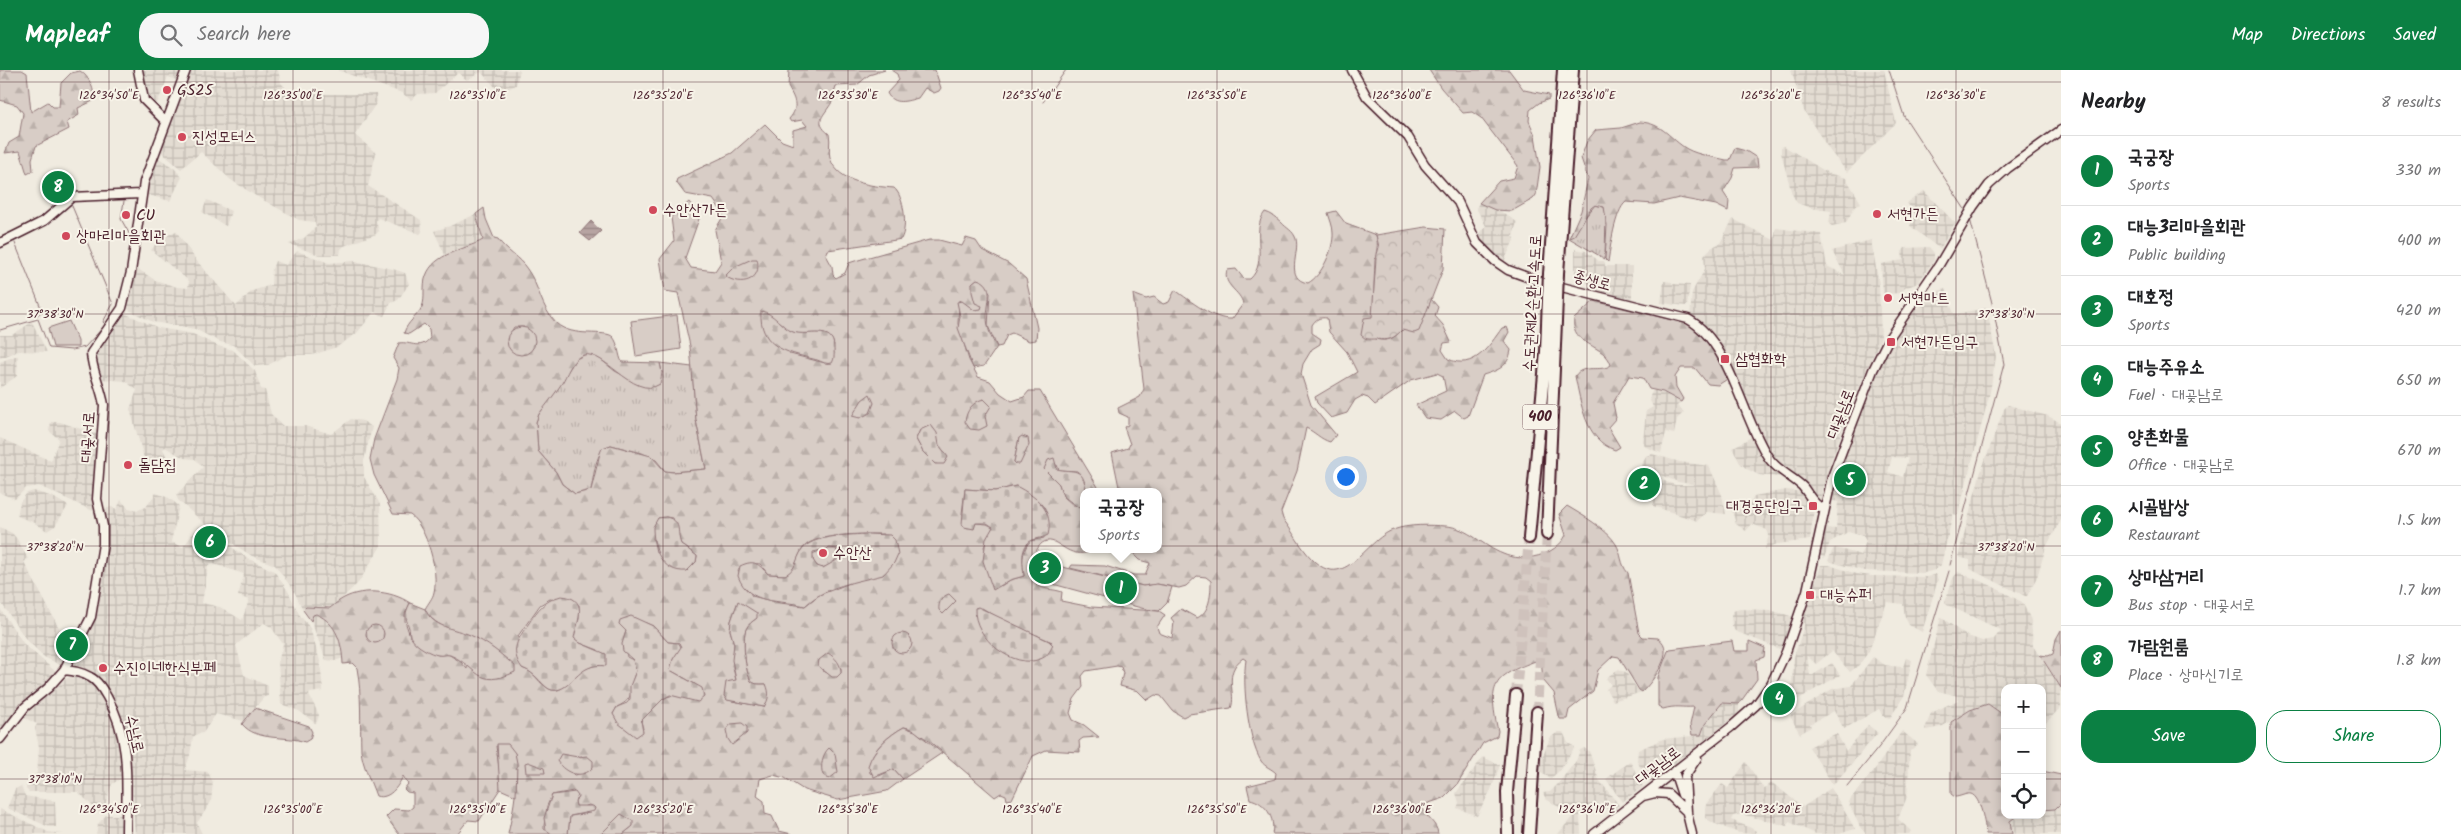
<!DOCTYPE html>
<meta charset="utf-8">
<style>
:root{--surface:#fff;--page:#f6f6f6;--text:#202124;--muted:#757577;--line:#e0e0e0;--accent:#0b8043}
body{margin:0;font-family:Kalam,"Poor Story",sans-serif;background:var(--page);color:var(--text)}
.controls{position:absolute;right:15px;bottom:15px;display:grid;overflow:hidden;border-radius:10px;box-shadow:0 2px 12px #0003}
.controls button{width:45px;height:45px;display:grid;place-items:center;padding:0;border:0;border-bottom:1px solid var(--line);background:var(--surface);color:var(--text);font:25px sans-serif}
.you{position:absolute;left:1345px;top:406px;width:18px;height:18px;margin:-12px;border:4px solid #fff;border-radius:50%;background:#1a73e8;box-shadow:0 0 0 8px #1a73e833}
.badge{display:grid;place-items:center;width:32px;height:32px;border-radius:50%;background:var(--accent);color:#fff;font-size:16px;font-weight:700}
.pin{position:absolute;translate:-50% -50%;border:2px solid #fff;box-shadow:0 1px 5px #0006}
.popup{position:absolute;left:1080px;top:418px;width:82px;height:65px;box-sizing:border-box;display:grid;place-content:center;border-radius:10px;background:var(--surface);filter:drop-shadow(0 1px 4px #0005);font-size:16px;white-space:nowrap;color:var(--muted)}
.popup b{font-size:19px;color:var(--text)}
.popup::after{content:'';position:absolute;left:50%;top:100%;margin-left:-10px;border:10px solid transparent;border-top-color:var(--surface)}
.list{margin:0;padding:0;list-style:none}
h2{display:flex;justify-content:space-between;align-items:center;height:65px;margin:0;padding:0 20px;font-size:21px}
h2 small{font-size:16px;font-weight:400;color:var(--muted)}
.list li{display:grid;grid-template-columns:32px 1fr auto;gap:15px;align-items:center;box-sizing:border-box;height:70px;padding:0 20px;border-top:1px solid var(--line)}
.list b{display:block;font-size:19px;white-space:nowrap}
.list p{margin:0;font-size:16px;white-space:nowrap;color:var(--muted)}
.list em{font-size:16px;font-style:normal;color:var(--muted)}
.actions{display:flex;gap:10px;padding:15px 20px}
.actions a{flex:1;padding:11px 0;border:1px solid var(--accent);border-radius:20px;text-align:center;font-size:18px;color:var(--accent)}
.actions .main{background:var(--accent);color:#fff}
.icon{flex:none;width:28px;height:28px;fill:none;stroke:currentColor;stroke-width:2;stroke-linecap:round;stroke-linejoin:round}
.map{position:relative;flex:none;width:2061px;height:764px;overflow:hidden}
header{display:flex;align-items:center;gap:30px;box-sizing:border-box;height:70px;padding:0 25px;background:var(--accent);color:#fff}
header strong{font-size:24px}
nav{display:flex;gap:28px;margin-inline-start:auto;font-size:18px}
.search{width:350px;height:45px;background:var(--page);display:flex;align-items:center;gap:12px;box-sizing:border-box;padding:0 18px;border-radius:20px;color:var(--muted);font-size:19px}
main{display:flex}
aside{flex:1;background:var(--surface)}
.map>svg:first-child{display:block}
</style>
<header>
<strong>Mapleaf</strong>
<div class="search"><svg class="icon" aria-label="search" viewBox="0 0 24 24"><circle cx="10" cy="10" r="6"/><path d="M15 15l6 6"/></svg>Search here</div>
<nav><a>Map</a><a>Directions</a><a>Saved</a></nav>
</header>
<main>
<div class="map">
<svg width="2061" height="764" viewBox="0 0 2061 764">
<defs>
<pattern id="industrial-grid" width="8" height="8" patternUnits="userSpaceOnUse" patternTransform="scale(1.25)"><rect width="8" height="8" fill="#e3dcd2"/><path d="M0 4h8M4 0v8" fill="none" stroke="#c4bcb4"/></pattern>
<pattern id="grass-tufts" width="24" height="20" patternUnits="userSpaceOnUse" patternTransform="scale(1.25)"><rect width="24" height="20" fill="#d8cdc6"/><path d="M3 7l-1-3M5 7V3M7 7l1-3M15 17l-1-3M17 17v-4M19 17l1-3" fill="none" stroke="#bbb0aa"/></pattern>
<pattern id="forest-firs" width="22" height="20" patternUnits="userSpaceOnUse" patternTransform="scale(1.25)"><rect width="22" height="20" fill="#d8cdc6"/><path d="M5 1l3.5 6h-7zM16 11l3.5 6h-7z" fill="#bbb0aa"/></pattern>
<pattern id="cemetery-stones" width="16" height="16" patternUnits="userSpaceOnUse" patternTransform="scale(1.25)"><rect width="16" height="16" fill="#d8cdc6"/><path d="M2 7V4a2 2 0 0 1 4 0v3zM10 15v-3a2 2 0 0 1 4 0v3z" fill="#bbb0aa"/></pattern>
<pattern id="park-crowns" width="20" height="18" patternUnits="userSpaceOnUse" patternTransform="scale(1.25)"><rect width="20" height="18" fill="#d8cdc6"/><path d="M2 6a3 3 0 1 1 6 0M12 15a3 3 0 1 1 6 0" fill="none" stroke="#bbb0aa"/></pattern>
<pattern id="water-rules" width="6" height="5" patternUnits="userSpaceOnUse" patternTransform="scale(1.25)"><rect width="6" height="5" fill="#b7a4a2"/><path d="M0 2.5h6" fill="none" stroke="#978584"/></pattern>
</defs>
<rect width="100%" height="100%" fill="#f0ebe0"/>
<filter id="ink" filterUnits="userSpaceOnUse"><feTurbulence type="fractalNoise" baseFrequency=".02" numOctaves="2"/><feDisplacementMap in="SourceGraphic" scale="10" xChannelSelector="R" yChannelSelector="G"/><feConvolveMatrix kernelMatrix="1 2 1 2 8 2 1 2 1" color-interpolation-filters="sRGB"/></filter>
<g filter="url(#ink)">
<path fill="url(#industrial-grid)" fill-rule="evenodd" d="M141 0H182L179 11 168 7 155 39 146 29Z
M190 0H278L281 13 293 26 302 24H376L377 32 355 65 376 83 368 116 421 150 422 162 420 164 378 148 376 151 379 161 376 164 344 176 341 179 340 185H319L289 174 304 168 316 157 315 152 299 150 256 126 231 110 201 82 181 99 160 81Z
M337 0H520L516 15 507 19 499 21 481 2 467 10 458 3 435 23 418 24 411 30 402 23Z
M1791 0H1884L1896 53 1847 102 1830 81 1804 41Z
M1784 76 1828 103 1846 108 1861 133 1855 136 1846 153 1832 156 1829 154 1831 141 1811 138 1797 133 1792 124 1781 83V77Z
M156 86 174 98 182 107 170 131 145 124Z
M1924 121 1955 153 1940 179 1910 156 1915 144 1907 133Z
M207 130 231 141 226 156 202 142Z
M1479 133 1499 140 1517 152 1513 166 1515 168 1502 196 1488 185 1477 167 1486 156 1476 138Z
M476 144 483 170 445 185 434 161 450 156Z
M1733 149 1774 170 1776 158 1821 164 1827 196 1845 205 1832 181 1871 170 1879 214 1881 267 1852 334 1828 399 1820 431H1817L1781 399 1766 378 1736 313 1690 247 1692 222 1705 199 1704 185 1711 178 1720 173Z
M176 161 196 190 236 236 252 221 271 215 272 199 275 191 286 195 297 181 329 193 354 191 393 199 405 203 409 214 398 230 391 233 384 246 374 242 357 263 337 277 312 285H287L268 295 255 296 233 275 220 272 195 259 153 252 129 240 127 233 136 198 155 210 177 217 188 218 189 211 151 180 159 170Z
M1929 177 1934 183V190L1918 213 1905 218 1901 223 1883 224 1881 194 1903 190 1902 182 1905 178Z
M1575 179 1586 181 1599 191H1604L1605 196H1632V236L1606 227 1575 203Z
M1664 211 1672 212V214L1690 215 1687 236 1661 233Z
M1945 219 1954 244 1987 238 1996 287 1990 322 1958 445 1953 444 1941 495 1935 500 1924 503 1864 501 1828 491 1833 479 1836 478 1861 485 1866 471 1863 466 1848 462 1830 472 1824 488 1820 485 1825 458 1836 459 1838 432 1830 430 1836 409 1881 294 1912 242 1922 235 1929 224ZM1892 387 1908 388 1903 407 1888 402Z
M126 244 159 258 193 264 218 276 233 280 255 301 261 319 265 320 271 344 283 356H305L331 364 351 349 363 351 372 357 364 390V407L380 434 381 476 359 512 334 536 321 539 303 538V540L294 521 275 495 252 486 214 462 178 430 176 425 203 397 195 389 184 388 165 377 163 379 167 388 164 403 159 404 147 399 130 339 137 320 125 311 101 309 95 289 99 276 121 246Z
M32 252 47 282 19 281 0 288V265H12Z
M15 286H18L17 306 0 318V292Z
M1653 320 1663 322 1681 332 1677 336 1684 342 1677 349 1674 364 1666 362 1661 383 1646 377 1643 372 1646 341 1653 337 1649 328Z
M2008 335 2048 346 2061 353V450L2046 477 2037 507 2027 526H2025L1970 499V490L1958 487 1980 404 2004 339Z
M51 352H60L99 365 93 441 39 416 26 418 15 429 0 423V368L51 391 59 369 49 361Z
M1753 366 1780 405 1779 407 1759 405 1747 399 1740 393 1732 378Z
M1652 384 1680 392 1709 396 1722 425 1726 444 1707 442 1697 451 1653 436 1656 408 1675 415H1697L1678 412 1643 398 1641 395 1646 386Z
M1786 420 1804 422 1814 438 1810 470 1777 474 1765 479 1769 465 1767 460 1752 454 1746 461 1736 454 1730 433 1747 440 1754 426Z
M34 421 53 427 68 436 55 456 47 461 35 453 17 446 20 432 27 423Z
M156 423 169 428 179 436 171 472 183 477 199 456 251 490 274 501 288 521 299 544 310 558 320 591 323 621 310 623 309 625 319 645 317 652 315 653 299 641 281 634 278 592 283 574 271 557 264 553 236 575 244 605 268 616V626L264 627 244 651 216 644 203 663 197 664 193 667 190 685 185 700 208 702 213 712 211 732 197 753 202 764H135L129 675 119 640 101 608 76 595 73 590 95 544 107 465 101 440 111 437 117 439 121 430 128 438 138 440 146 437ZM211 493 244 504 238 526 249 530 242 550 220 537 202 533 208 497Z
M0 457 12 463 17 469 28 489 24 492 67 573 70 582 60 595 44 587 25 568 0 531Z
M1821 495H1829L1857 504 1871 506 1927 507 1936 504 1938 510 1922 562 1909 555 1905 547 1903 534 1887 532 1869 581 1859 595 1850 602 1832 581 1816 594 1807 586 1810 605H1813L1832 593 1840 605 1790 634 1794 587 1804 556 1803 547Z
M1958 502 1990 515 2022 532 2031 550 2033 576 2061 618V637L2042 657V618H2005V646L1988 634 1970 640 1941 657 1926 660 1925 659 1931 643 1958 630V626L1938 621 1926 605 1941 547 1965 565 1982 571 1994 569 2001 560 1947 535 1945 533 1953 508Z
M0 539 24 574 56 602 41 620 25 630 0 660Z
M1740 539 1770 540 1794 547 1782 580 1735 561 1732 556 1731 545 1733 541Z
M316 544 323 547 335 559 342 577 343 588 335 591 326 590 311 551 313 545Z
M1873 587 1885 595 1891 596 1903 597 1906 588 1912 590 1904 626 1890 648 1883 646 1879 639 1844 659 1834 641 1810 654 1811 657 1800 664 1790 646 1832 619 1851 616Z
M1617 600 1626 602 1635 616 1642 622 1613 631 1606 619 1611 615 1606 608Z
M76 607 92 613 100 622 117 656 123 687 122 708 112 714 102 745 78 722H29L26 719 27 713 37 703 39 677 35 658 37 654 23 647 67 608Z
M1722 633 1739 634V643L1651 712 1647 709 1637 691 1638 680 1663 669 1701 665 1705 654Z
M1868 655 1878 663 1833 715 1809 677 1835 664H1837L1846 681Z
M1902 661 1918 674 1910 681 1907 727 1898 749 1911 761 1909 764H1866L1860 757 1848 732 1875 699Z
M1558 662H1563L1568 673 1575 677 1559 701 1550 709 1540 701V692L1550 668Z
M1584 678 1589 681 1599 710 1619 735 1610 743 1602 733 1580 746 1581 764H1558L1573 746 1546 729 1543 723 1550 722 1557 715 1576 691 1580 680Z
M1483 687 1500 695 1491 720 1477 746 1457 738 1459 733 1456 723Z
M1630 691 1643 717 1622 732 1606 709Z
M1746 692 1764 719 1771 712 1803 737 1831 718 1855 759 1839 764H1816L1789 752 1787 756 1741 744 1733 746 1731 750 1751 758 1756 761 1755 764 1739 763 1713 753 1705 748 1706 734 1722 714 1728 718Z
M21 716 25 726 55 731 56 757H49L7 738 15 719Z
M2061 733V764H2012L2011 749 2018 745H2042V740H2052Z
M0 739 48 762 63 764H0Z
M106 745H122L121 764H96L98 754Z"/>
<path fill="url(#grass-tufts)" stroke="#917678" d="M1595 135 1604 137 1606 143 1605 189 1569 168Z
M588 283 594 284 615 301 638 313 662 303 660 293 692 297 696 350 706 399 673 402 665 401 656 390 642 383 611 375C595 378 594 407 591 420L575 424 562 414 556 402 538 381 536 352 539 344 576 289Z
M824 479H837C838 491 832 496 820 498L814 493 812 484Z"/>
<path fill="url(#forest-firs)" stroke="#917678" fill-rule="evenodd" d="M0 0H22L27 3 31 42 48 32 53 37H59L61 13 71 3 80 1C89 6 96 21 93 31L78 38 79 45 67 52 69 59 36 76 32 89 33 101 27 104 20 81 5 83 9 73 19 67 23 43 17 35 0 30Z
M789 0H885L869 5 857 15 836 16C834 21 834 27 832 32 824 46 813 51 829 64 831 72 828 80 830 88 838 113 872 116 894 118 904 126 908 157 901 169L896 170 828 180 826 185 832 196 833 205 836 208 845 203 849 193 855 191 929 170H939L962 176 966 168 976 171 982 180 1009 194 1026 209 1037 258 1036 270 1029 271 1012 263 1007 265 1002 276 997 277 988 256 990 223 977 209 972 213 983 235 981 240H974L959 230 958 254 969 290 978 307 990 311 1000 323 1012 331 1024 327 1029 321H1040L1101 422H1086L1084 411 1077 401 1059 400 1057 395 1044 399 1059 414 1063 426 1073 435H1081L1083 431 1084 479H1097C1069 493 1061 469 1047 471 1034 473 1031 498 1033 508 1036 521 1052 518 1062 522L1061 531 1091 537 1159 541 1165 545 1157 557 1159 563 1172 568 1174 552 1171 548 1181 539 1197 548C1210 542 1211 524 1211 511L1206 507 1197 506 1186 516 1179 518 1157 514 1143 516 1070 498 1072 495 1105 496 1134 505H1145L1150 493 1139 490 1135 486 1136 479H1158V422H1120L1112 383 1128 378 1130 374 1124 357 1128 355V347L1119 343 1118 338 1140 327 1144 319 1133 224 1146 229 1154 227 1163 234 1169 232 1175 220C1191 231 1213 250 1232 249L1243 234C1241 221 1222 216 1227 200L1236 199 1244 209H1250C1269 192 1250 160 1265 142 1272 144 1275 147 1281 152 1287 159 1293 160 1296 169 1300 183 1284 209 1308 213 1322 206 1334 178 1333 163 1333 156 1330 150 1328 143L1336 141 1346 154 1376 165C1379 177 1376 180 1375 191 1374 217 1372 243 1375 269 1388 272 1393 269 1402 260 1418 260 1426 242 1431 229L1438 237 1435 246 1443 255 1451 272 1444 273 1442 280 1448 289C1474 301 1489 276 1502 258L1507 257 1509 262 1504 271 1511 280C1508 297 1499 300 1483 305L1468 346 1464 348 1455 341 1441 350 1425 348 1416 335 1446 321 1443 306 1437 303 1411 310 1375 335 1368 328 1362 326 1355 330 1347 343 1331 348 1317 333 1315 327 1357 302 1347 282 1329 262 1327 248C1319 247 1316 249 1312 255V263L1321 269 1320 274 1312 279 1303 294 1301 304 1311 335 1336 365 1330 372C1320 369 1315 362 1306 358L1297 401 1281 442 1283 449C1293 462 1301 478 1312 489 1345 523 1365 470 1393 460 1409 454 1429 455 1446 456 1467 457 1484 477 1503 484 1523 493 1556 486 1566 465L1559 444 1567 436C1582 445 1607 459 1616 474 1622 484 1620 494 1628 503L1639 563 1643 567 1658 568C1677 580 1653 611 1642 622L1639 620 1619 587 1613 586 1598 600 1593 621 1569 640 1567 649H1560L1559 646 1554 623 1543 610 1541 589C1494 606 1487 611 1498 661L1497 666 1483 673 1457 715 1444 728 1426 734 1423 738C1425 748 1437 752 1438 764H1272C1276 748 1265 732 1250 729L1247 716 1275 709 1276 703C1271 698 1265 697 1261 691 1248 670 1242 614 1246 590L1243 588C1222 603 1237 624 1231 638L1189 644 1183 647 1173 641 1161 626 1155 625 1147 630 1138 621 1120 616 1123 603 1121 597 1117 596 1086 601 1082 606 1083 617 1074 629 1070 643 1073 650 1084 655 1099 667 1083 668 1079 671 1080 682 1046 680 1033 686 1012 729 1007 730 1006 725 1001 723 995 727 928 670 909 658 904 657C889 665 865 684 870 703L879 706 894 699 903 709 887 721 838 730 804 720 785 708 773 705 760 709 757 726 764 731 765 744 772 746 779 761 792 764H623L633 756 621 744 601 764H568L570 746 590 743 595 738 589 735 579 738 576 736 575 731 578 726 573 721 552 725 547 736 544 756V759L552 764H508C514 737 519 711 515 683L496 676 501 712 500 719 479 751 468 750 457 764H399L386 747 394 739 409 740 413 737V723L407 722 404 719 408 714 403 706C398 717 389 730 376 726 371 712 362 694 361 680 360 653 362 625 357 598L352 593 343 594C342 573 337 553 316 544L313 545 311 551 303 540 306 537 330 538C333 536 336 533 339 531 359 517 391 520 410 533L405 544V551L410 566 438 585 448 584 461 592 467 599 470 565C453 561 432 555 425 539 428 533 433 528 434 522 439 502 427 457 410 445L393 444 374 405 370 389 374 369 397 309 399 298 393 288 399 273C411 271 420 281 430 268L429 259 424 254 409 264 404 263C407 252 417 247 422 237 426 228 422 216 426 206 434 183 464 180 483 170L476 144 484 138 486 149 494 168 498 169C506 181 519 187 527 199 539 215 541 238 556 253 573 269 606 259 613 267 619 274 618 285 622 292L660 293 662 303 660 314C633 332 600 272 579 287 571 292 567 305 562 313 555 324 547 334 539 344L536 352 538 381 556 402 562 414 575 424 591 420 600 383 602 378 611 375 651 386 665 401 673 402 706 399 696 350 690 276 678 223 665 221 660 189 674 171 671 147 689 132 700 146 685 188 691 198 715 201 721 192 715 160 724 145 713 129 685 124 676 112 677 109 732 83 765 54 782 71 793 75V60L807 56 802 50 791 52 789 49C800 37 794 28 788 17ZM779 252C783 255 787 260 792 262 807 268 829 255 834 275L825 293 790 284ZM514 257H524L512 279 507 269ZM920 360 946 383 935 394 923 382 916 369ZM1019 368 1029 375 1014 392ZM1016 416 1045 438 1044 468 1030 471C1021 482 1022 493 1024 506L1010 510 1001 516 984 477 993 457 987 454 976 453 962 444 965 419 995 421ZM666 447 672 448 681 474 697 486 696 492 687 501 656 482 653 468 658 448ZM883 464 850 513 819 525 805 536 780 533 752 526 738 501C743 492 751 493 760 494L768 504 786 505C798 499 796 486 804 477 816 463 865 464 883 464ZM550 529 579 535V549L573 568 580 573 598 580 597 594C591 597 584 599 579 602 569 609 561 628 546 617 536 610 536 603 522 598L518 566 540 535ZM738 532 757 548C753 551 748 554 746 559 742 567 745 603 751 611 755 615 761 614 766 614L764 637 728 630 724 626 736 610 733 598 734 574 730 560 731 551ZM982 538 1006 552 1052 572 974 545ZM646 553 653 556 668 572 679 573C678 585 670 589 670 600L695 614 679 626C663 622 651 641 641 651L643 659 613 644 617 637C638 627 627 620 636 601L633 590 627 587 624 568 626 561ZM819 590 841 598V603L837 607 823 601 819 596ZM582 686 593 697 584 703 574 705 569 700 573 687Z
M891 0H935L941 18 939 21 934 23 925 18 918 28C907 31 893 36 887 23L899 10 897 4Z
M1429 0H1509L1524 20 1549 25V29L1539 33 1530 40 1529 51 1535 65 1540 97 1536 125 1533 129 1512 141 1495 140 1479 133 1499 111 1514 108 1518 96 1481 48 1472 42 1463 43 1441 18Z
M1640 52C1663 53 1670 69 1687 79 1698 85 1714 87 1726 90H1730L1735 78 1746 81 1757 88 1758 97 1735 98 1732 108 1723 122 1729 131 1728 141 1716 135 1679 128 1654 134 1626 132C1615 140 1610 179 1608 192L1605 189 1607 155 1604 137 1595 135 1591 138 1574 166 1569 168 1581 141 1588 109 1581 88 1587 71 1596 60 1621 58Z
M1594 231 1693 255 1709 272 1729 308 1718 315 1708 314 1695 298H1681L1675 307 1676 317 1683 329 1681 332 1663 322 1649 319 1643 308 1629 306 1613 333 1616 348 1608 357 1620 377 1615 380C1585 370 1581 333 1575 306 1583 293 1601 303 1611 295 1606 274 1570 276 1574 249Z
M2061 560V618L2040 585 2048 586 2053 584 2056 569Z
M1732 571 1734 581H1749V571L1765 578 1764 587 1756 590 1757 609 1739 634 1722 633 1705 654 1701 665H1692L1690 655 1694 637C1681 638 1677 635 1663 639L1658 636V607L1668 581 1670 579Z
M1988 634 2005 646V745H2018L2010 751 2012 764H1986C1985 755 1981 727 1971 724 1966 723 1960 727 1955 727L1951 724V652L1970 640Z
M255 638 309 656 312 662 310 669 305 672C286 665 257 672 242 654Z
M2042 701 2061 705V733L2055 739 2042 740Z"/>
<path fill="url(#cemetery-stones)" stroke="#917678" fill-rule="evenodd" d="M752 189H757C763 211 740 217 725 206L734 197Z
M977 209C996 214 987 233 987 247 987 257 991 269 997 277L984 296 973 298 958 258 960 246 957 232 962 231 974 240 981 239 982 236 975 233 972 222V213Z
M761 241C774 243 781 257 793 262 808 267 833 255 834 277 834 283 835 288 832 293 825 295 820 290 813 289 786 282 759 277 761 241Z
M507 271a14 14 0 1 1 28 0a14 14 0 1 1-28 0Z
M870 324 874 333 870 343 860 348 852 346 862 330Z
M984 329 991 336 985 346 987 356 979 360 970 359 965 352C966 341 973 331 984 329Z
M931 355 937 363 939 375 948 387 944 394H935L923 382 916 369 920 360Z
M1022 366 1028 368 1029 375 1020 394H1016L1014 392 1019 368Z
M1054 388 1057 399C1072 403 1084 395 1086 422H1084L1083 431 1079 438 1063 426 1059 414 1044 399 1048 390Z
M1016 416C1037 427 1054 440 1048 465 1043 468 1038 468 1033 470 1019 475 1023 495 1024 506L1010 510 993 520 983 491 986 469 993 457 987 453H976L974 459 964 457 962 454 965 419 995 421Z
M666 447C683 451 676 461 681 474L697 486 696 492 687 501C661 503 653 478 653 457L658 448Z
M868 464 890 465 895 470 898 484 894 493 883 505C856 512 825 516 805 536 779 529 749 536 738 506L740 496C755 489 758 494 768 504L785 505C797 499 795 490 802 480 811 465 851 465 868 464ZM830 478 837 479V490L823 498 817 496 813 490V482Z
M949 524 956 531 943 544 939 540C938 533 942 526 949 524Z
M561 526C589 528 578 549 574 568L580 573 606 584V596C577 591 573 622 552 620 544 619 537 603 522 598 509 580 518 569 529 553 538 539 544 531 561 526Z
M738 531 757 543V548C753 551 748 554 746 559 742 568 745 603 751 611 755 615 761 614 766 614 770 623 769 629 764 637L727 630 724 626 726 612 736 610 732 590 734 574 730 560 731 551Z
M410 533 425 539C433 558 454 558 470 565 487 572 502 585 515 596V602C476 620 479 597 450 585 446 584 442 586 438 585 431 584 416 576 412 569 409 566 410 562 409 558 405 545 404 546 410 533Z
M978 537 1049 571 1053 575C1050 581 1047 587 1040 589 1014 600 973 568 975 538Z
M631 546 653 556 668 572 679 573 681 577 673 589 670 600 702 618 704 627 698 632 670 625 663 629 641 651 643 662 636 667 618 653 613 644 617 637 627 633 630 629V616L636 601 633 590 623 581 622 574 626 561 619 554 620 550Z
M366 564a9 9 0 1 1 18 0a9 9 0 1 1-18 0Z
M892 573a10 10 0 1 1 20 0a10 10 0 1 1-20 0Z
M828 583C836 588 841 594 841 603L837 607H832L818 596 819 590Z
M742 653 747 657V663L732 675 728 669 726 660 731 654Z
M904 657 915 661 942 683 903 709 894 699 874 707 868 696C873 679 889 665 904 657Z
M497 674H508L515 683 517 693 516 726 500 719Z
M829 678 835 684 838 702 829 709 823 705C820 697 822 684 829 678Z
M561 684 578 687 587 686 593 691V697C583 710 565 704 557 691Z
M528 692 544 698 545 703H526L525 693Z
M575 722 578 726 575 731 576 736H593L595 738 594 741 570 746 568 764H552L546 760 544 748 552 725Z
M621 744 633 751V756L623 764H601Z"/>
<path fill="url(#park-crowns)" stroke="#917678" d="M1426 157 1445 159 1443 199 1419 261 1414 263 1402 260C1393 269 1389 271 1376 269 1369 269 1366 270 1361 265L1364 248 1372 247 1376 188 1379 177 1376 165Z"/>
<path fill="#d8cdc6" stroke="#917678" d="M677 245 681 279 636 286 631 251Z
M69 251 78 271V277H53L48 258Z
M1054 495 1143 516 1157 514 1172 517 1167 533 1159 541 1145 539 1049 513Z"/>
<path fill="url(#water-rules)" stroke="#8b6f72" d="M591 151 601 161 590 171 580 163Z"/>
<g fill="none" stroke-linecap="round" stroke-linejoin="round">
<path stroke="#8b6f72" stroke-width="1" d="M1889 0 1904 46 1966 141
M1043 32 1066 0
M124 131 121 149 130 165
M72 136 113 234 103 252 106 255
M15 173 41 238V242L35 247
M0 260 38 249 49 278 72 280 85 277 107 253 115 241
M1950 495 2004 294 1992 233 1970 149
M1847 716 1879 677 1907 638 1949 501"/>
<path stroke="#cfc2bc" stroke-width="10" stroke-dasharray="10 5" stroke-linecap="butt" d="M1516 625 1529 468
M1537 642 1547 464"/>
<g stroke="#4a1f2b" stroke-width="11">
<path id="minor" d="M138 0 144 30 166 52
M1352 0 1367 27 1408 67 1425 95 1458 132 1477 173 1495 191 1508 200 1538 211 1688 249C1731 273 1742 348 1768 387 1777 401 1792 406 1803 417 1810 426 1813 434 1823 439
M0 173 44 151 72 127 141 124
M64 600C73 601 82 602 90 607 98 611 103 620 107 627 132 670 126 717 126 764
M0 669 25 637 48 618 64 600 91 547 103 474V456L97 429 104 335C101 317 92 301 91 283L122 238 131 202 144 112 186 0
M1674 701 1682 725
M1643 726 1655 723 1668 724 1687 742
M1686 739 1692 764
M1687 742 1685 706 1697 688
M1594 764 1731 657 1756 635 1771 614 1786 582 1807 521 1832 407 1873 300 1889 268 1939 195 1973 137 1989 115 2008 98 2061 60"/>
</g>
<g stroke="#4a1f2b" stroke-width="14">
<path id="highway" d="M1558 203 1573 0
M1549 204 1563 0
M1547 464 1557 228
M1529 468 1546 282 1548 226
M1508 764 1507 722 1516 625
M1529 764 1537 642"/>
</g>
<use href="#minor" stroke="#f7f3e8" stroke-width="8"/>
<use href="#highway" stroke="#f7f3e8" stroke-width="10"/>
<g stroke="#4a1f2b" stroke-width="14" stroke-linecap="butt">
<path id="highway-bridge" d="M1548 226 1549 204
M1557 228 1558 203"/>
</g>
<use href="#highway-bridge" stroke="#f7f3e8" stroke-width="10"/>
</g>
</g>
<path fill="none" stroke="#4a1f2b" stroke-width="1" stroke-opacity="0.45" d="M109 0V764M293 0V764M478 0V764M663 0V764M848 0V764M1032 0V764M1217 0V764M1402 0V764M1587 0V764M1771 0V764M1956 0V764M0 12H2061M0 244H2061M0 476H2061M0 709H2005M2042 709H2061"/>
<g fill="#d1495b" stroke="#f7f3e8" stroke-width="2">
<circle cx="167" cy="20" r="5"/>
<circle cx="182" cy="67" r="5"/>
<circle cx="653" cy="140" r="5"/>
<circle cx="1877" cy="144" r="5"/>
<circle cx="126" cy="145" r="5"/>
<circle cx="66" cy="166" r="5"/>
<circle cx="1888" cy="228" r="5"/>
<rect x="1886" y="267" width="10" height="10" rx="2.5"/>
<rect x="1720" y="284" width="10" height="10" rx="2.5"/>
<circle cx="128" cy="395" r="5"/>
<rect x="1808" y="431" width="10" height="10" rx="2.5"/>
<circle cx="823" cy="483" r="5"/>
<rect x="1805" y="520" width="10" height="10" rx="2.5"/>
<circle cx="103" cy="598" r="5"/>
</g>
<g text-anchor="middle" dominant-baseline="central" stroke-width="4" stroke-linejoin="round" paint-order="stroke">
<rect fill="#f7f3e8" stroke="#7e5f64" stroke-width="1" x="1522.5" y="334.5" width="35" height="25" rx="4"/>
<g font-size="15" font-weight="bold" fill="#4a1f2b">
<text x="1540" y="347">400</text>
</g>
<g font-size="16" fill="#4a1f2b" stroke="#f7f3e8" text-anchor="start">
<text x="177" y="20">GS25</text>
<text x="192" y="67">진성모터스</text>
<text x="663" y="140">수안산가든</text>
<text x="1887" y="144">서현가든</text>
<text x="136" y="145">CU</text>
<text x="76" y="166">상마리마을회관</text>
<text x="1898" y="228">서현마트</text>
<text x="1901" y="272">서현가든입구</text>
<text x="1735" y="289">삼협화학</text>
<text x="138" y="395">돌담집</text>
<text x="1803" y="436" text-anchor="end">대경공단입구</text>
<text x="833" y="483">수안산</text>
<text x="1820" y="525">대능슈퍼</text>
<text x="113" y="598">수진이네한식부페</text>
</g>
<g font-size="16" fill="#4a1f2b" stroke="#f7f3e8">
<text transform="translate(1592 211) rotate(15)">종생로</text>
<text transform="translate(1533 233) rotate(-87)">수도권제2순환고속도로</text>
<text transform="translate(1841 344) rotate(-69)">대곶남로</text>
<text transform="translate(88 367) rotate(-86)">대곶서로</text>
<text transform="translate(134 664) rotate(77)">수남로</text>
<text transform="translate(1658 696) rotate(-37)">대곶남로</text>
</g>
</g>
<g font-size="12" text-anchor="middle" fill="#4a1f2b" stroke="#f7f3e8" stroke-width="4" stroke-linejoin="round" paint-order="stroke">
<text x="109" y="29">126°34'50"E</text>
<text x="293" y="29">126°35'00"E</text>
<text x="478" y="29">126°35'10"E</text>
<text x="663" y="29">126°35'20"E</text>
<text x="848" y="29">126°35'30"E</text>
<text x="1032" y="29">126°35'40"E</text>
<text x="1217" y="29">126°35'50"E</text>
<text x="1402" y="29">126°36'00"E</text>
<text x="1587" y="29">126°36'10"E</text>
<text x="1771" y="29">126°36'20"E</text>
<text x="1956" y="29">126°36'30"E</text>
<text x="55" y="248">37°38'30"N</text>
<text x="2006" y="248">37°38'30"N</text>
<text x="55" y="481">37°38'20"N</text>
<text x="2006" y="481">37°38'20"N</text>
<text x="55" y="713">37°38'10"N</text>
<text x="109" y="743">126°34'50"E</text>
<text x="293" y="743">126°35'00"E</text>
<text x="478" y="743">126°35'10"E</text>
<text x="663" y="743">126°35'20"E</text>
<text x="848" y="743">126°35'30"E</text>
<text x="1032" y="743">126°35'40"E</text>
<text x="1217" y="743">126°35'50"E</text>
<text x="1402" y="743">126°36'00"E</text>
<text x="1587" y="743">126°36'10"E</text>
<text x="1771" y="743">126°36'20"E</text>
</g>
</svg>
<div class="controls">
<button>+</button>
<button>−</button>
<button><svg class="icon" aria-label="locate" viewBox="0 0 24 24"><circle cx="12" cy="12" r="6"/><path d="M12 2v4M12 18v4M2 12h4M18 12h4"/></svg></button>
</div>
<div class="you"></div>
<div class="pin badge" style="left:1121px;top:518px">1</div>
<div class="popup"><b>국궁장</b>Sports</div>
<div class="pin badge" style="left:1644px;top:414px">2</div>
<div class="pin badge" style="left:1045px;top:498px">3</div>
<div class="pin badge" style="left:1779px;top:629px">4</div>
<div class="pin badge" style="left:1850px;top:410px">5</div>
<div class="pin badge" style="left:210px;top:472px">6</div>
<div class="pin badge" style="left:72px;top:575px">7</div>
<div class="pin badge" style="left:58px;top:117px">8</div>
</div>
<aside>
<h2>Nearby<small>8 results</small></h2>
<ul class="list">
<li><span class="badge">1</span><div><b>국궁장</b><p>Sports</p></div><em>330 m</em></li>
<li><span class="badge">2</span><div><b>대능3리마을회관</b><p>Public building</p></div><em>400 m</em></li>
<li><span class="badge">3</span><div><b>대호정</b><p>Sports</p></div><em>420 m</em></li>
<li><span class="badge">4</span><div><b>대능주유소</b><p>Fuel · 대곶남로</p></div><em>650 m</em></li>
<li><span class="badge">5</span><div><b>양촌화물</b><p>Office · 대곶남로</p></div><em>670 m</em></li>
<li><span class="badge">6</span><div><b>시골밥상</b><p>Restaurant</p></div><em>1.5 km</em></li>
<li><span class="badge">7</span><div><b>상마삼거리</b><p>Bus stop · 대곶서로</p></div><em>1.7 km</em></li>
<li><span class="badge">8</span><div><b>가람원룸</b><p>Place · 상마신기로</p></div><em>1.8 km</em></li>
</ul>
<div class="actions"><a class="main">Save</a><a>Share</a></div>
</aside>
</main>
